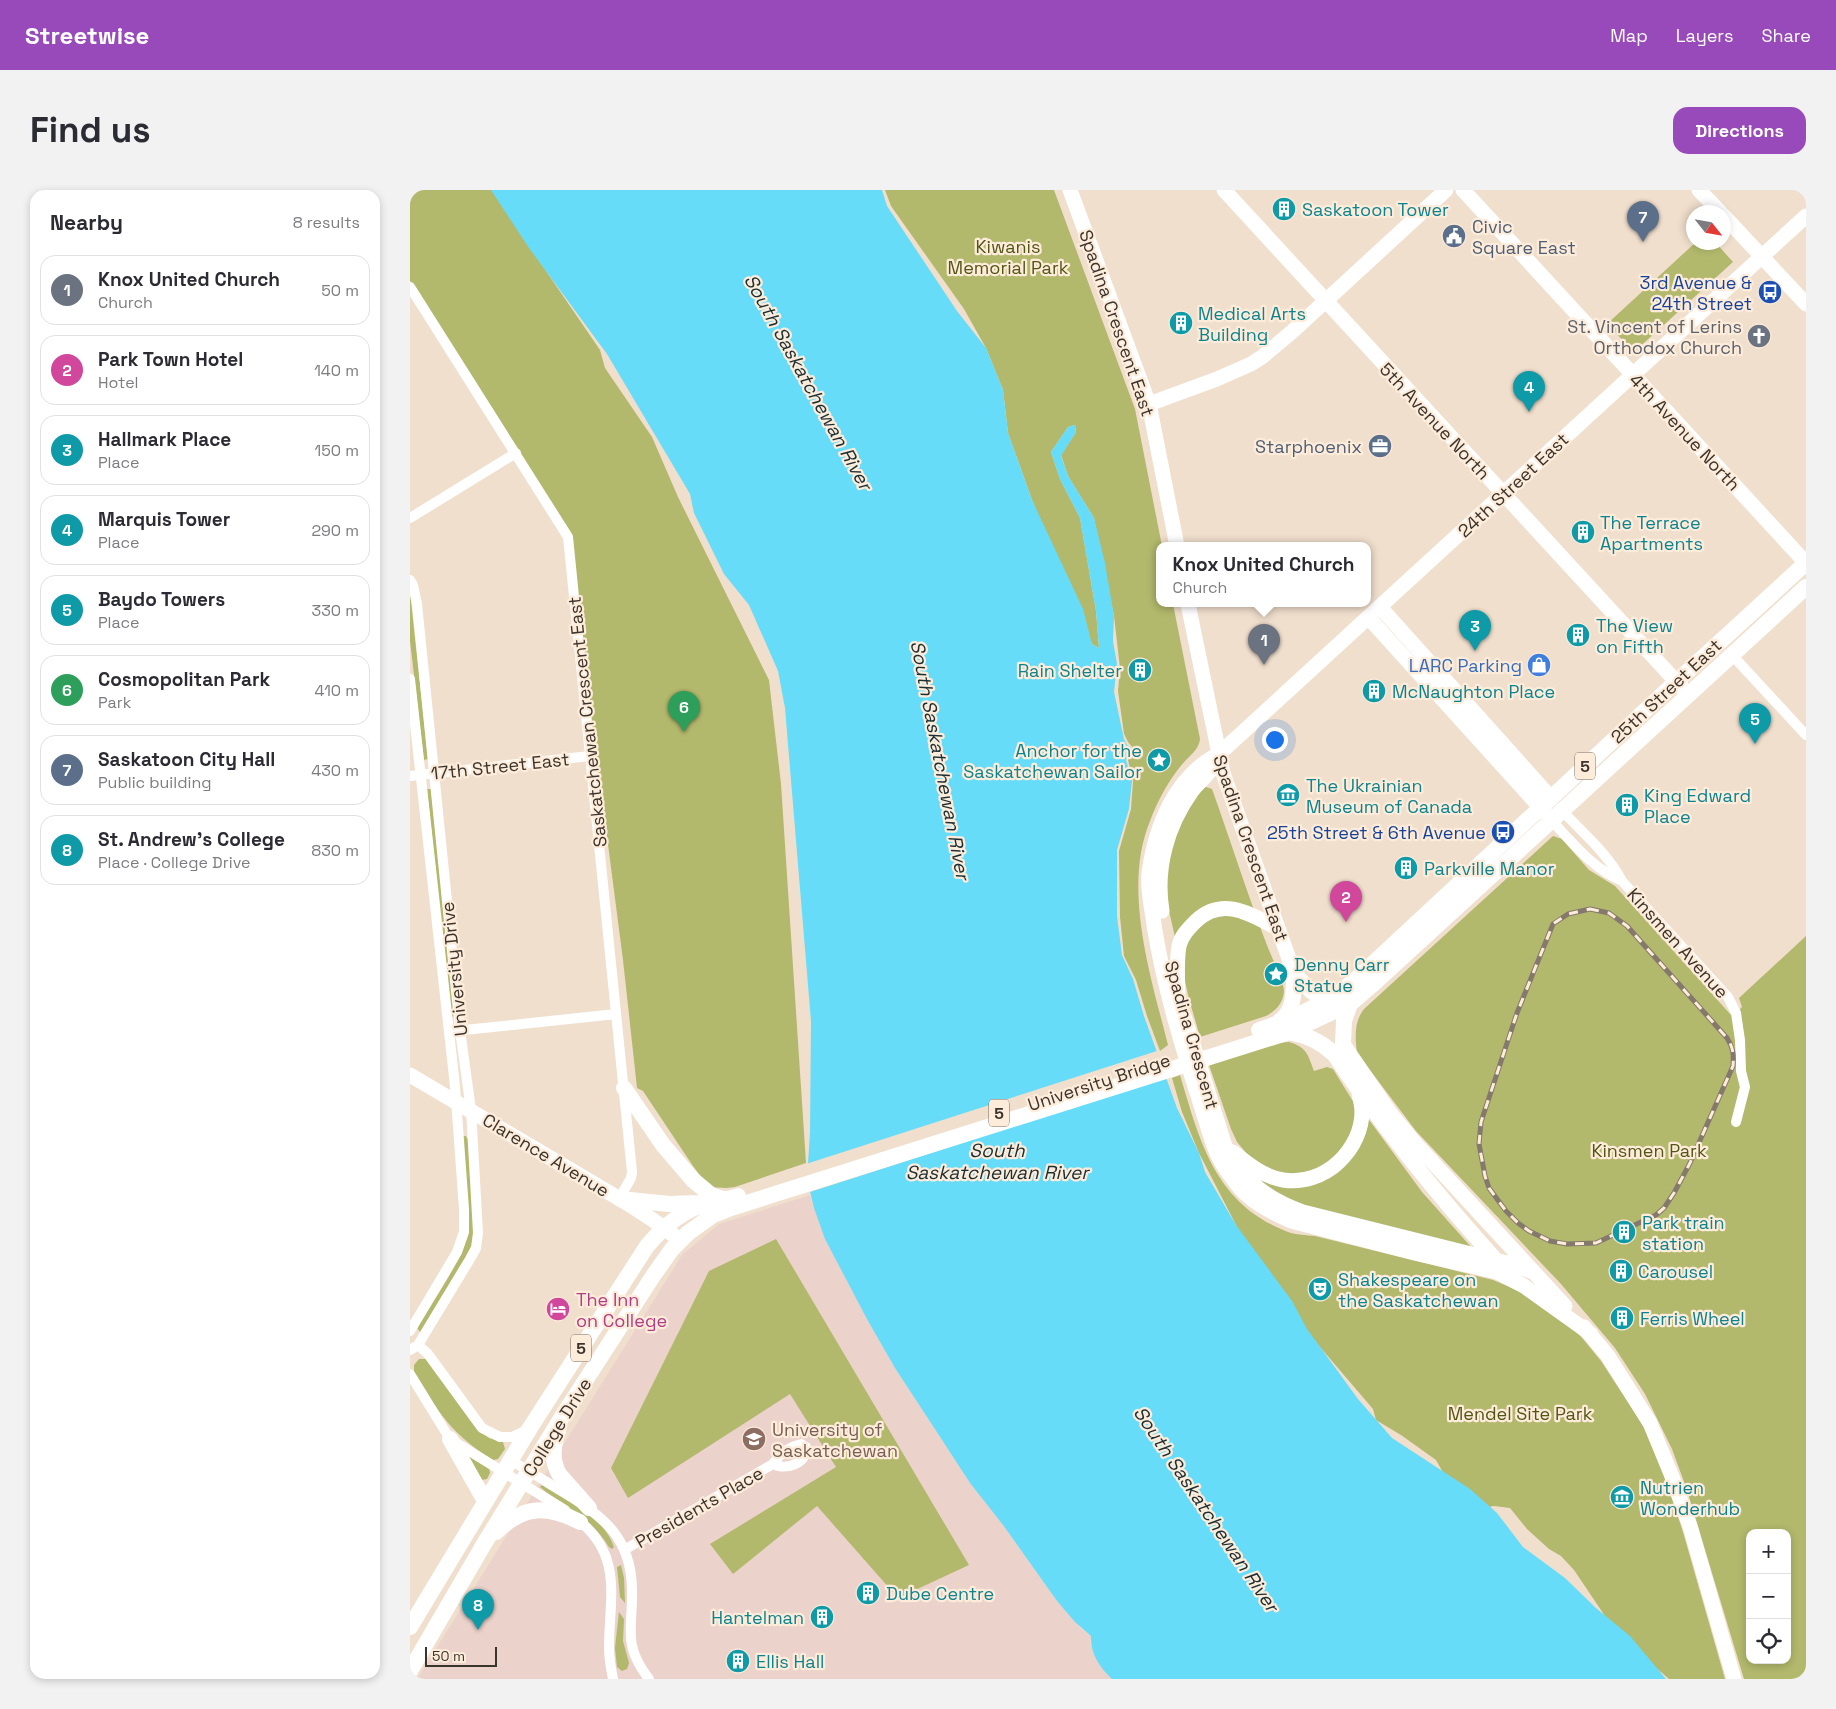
<!DOCTYPE html>
<meta charset="utf-8">
<style>
:root{--surface:#fff;--page:#f2f2f3;--text:#2b2b33;--muted:#7c7c81;--line:#e1e1e2;--accent:#994aba}
body{margin:0;font-family:"Space Grotesk",sans-serif;background:var(--page);color:var(--text)}
.controls{position:absolute;right:15px;bottom:15px;display:grid;overflow:hidden;border-radius:10px;box-shadow:0 2px 8px #0003}
.controls button{width:45px;height:45px;display:grid;place-items:center;padding:0;border:0;border-bottom:1px solid var(--line);background:var(--surface);color:var(--text);font:25px sans-serif}
.compass{position:absolute;left:1276px;top:15px;width:45px;height:45px;border-radius:50%;background:var(--surface);box-shadow:0 2px 8px #0003;rotate:121deg}
.scale{position:absolute;left:15px;bottom:12px;width:72px;box-sizing:border-box;padding-left:5px;border:2px solid #3b342d;border-top:0;font-size:14px;line-height:18px;white-space:nowrap;color:#3b342d;-webkit-text-stroke:4px #feecda;paint-order:stroke}
.you{position:absolute;left:864px;top:549px;width:18px;height:18px;margin:-12px;border:4px solid #fff;border-radius:50%;background:#1a73e8;box-shadow:0 0 0 8px #1a73e833}
.badge{display:grid;place-items:center;width:32px;height:32px;border-radius:50%;background:var(--accent);color:#fff;font-size:16px;font-weight:700}
.pin{position:absolute;translate:-50% -41px;filter:drop-shadow(0 1px 2px #0008)}
.pin::after{content:'';position:absolute;top:26px;width:18px;height:15px;background:inherit;clip-path:polygon(0 0,100% 0,50% 100%)}
.popup{position:absolute;left:746px;top:352px;width:215px;height:65px;box-sizing:border-box;display:grid;place-content:center;border-radius:10px;background:var(--surface);filter:drop-shadow(0 1px 4px #0005);font-size:16px;white-space:nowrap;color:var(--muted)}
.popup b{font-size:19px;color:var(--text)}
.popup::after{content:'';position:absolute;left:50%;top:100%;margin-left:-10px;border:10px solid transparent;border-top-color:var(--surface)}
.list{margin:0;padding:0;list-style:none}
h2{display:flex;justify-content:space-between;align-items:center;height:65px;margin:0;padding:0 20px;font-size:21px}
h2 small{font-size:16px;font-weight:400;color:var(--muted)}
.list li{display:grid;grid-template-columns:32px 1fr auto;gap:15px;align-items:center;box-sizing:border-box;height:70px;margin:0 10px 10px;padding:0 10px;border:1px solid var(--line);border-radius:15px}
.list b{display:block;font-size:19px;white-space:nowrap}
.list p{margin:0;font-size:16px;white-space:nowrap;color:var(--muted)}
.list em{font-size:16px;font-style:normal;color:var(--muted)}
.icon{flex:none;width:28px;height:28px;fill:none;stroke:currentColor;stroke-width:2;stroke-linecap:round;stroke-linejoin:round}
.map{position:relative;flex:none;width:1396px;height:1489px;overflow:hidden;border-radius:15px}
header{display:flex;align-items:center;gap:30px;box-sizing:border-box;height:70px;padding:0 25px;background:var(--accent);color:#fff}
header strong{font-size:24px}
nav{display:flex;gap:28px;margin-inline-start:auto;font-size:18px}
.intro{display:flex;align-items:center;justify-content:space-between;box-sizing:border-box;height:120px;padding:0 30px}
h1{margin:0;font-size:35px}
.button{padding:12px 22px;border-radius:15px;background:var(--accent);color:#fff;font-size:18px;font-weight:700}
main{display:flex;gap:30px;padding:0 30px}
aside{flex:1;background:var(--surface);border-radius:15px;box-shadow:0 2px 8px #0003}
.map>svg:first-child{display:block}
</style>
<header>
<strong>Streetwise</strong>
<nav><a>Map</a><a>Layers</a><a>Share</a></nav>
</header>
<div class="intro"><h1>Find us</h1><a class="button">Directions</a></div>
<main>
<aside>
<h2>Nearby<small>8 results</small></h2>
<ul class="list">
<li><span class="badge" style="background:#6b7280">1</span><div><b>Knox United Church</b><p>Church</p></div><em>50 m</em></li>
<li><span class="badge" style="background:#d1479c">2</span><div><b>Park Town Hotel</b><p>Hotel</p></div><em>140 m</em></li>
<li><span class="badge" style="background:#0f9aa8">3</span><div><b>Hallmark Place</b><p>Place</p></div><em>150 m</em></li>
<li><span class="badge" style="background:#0f9aa8">4</span><div><b>Marquis Tower</b><p>Place</p></div><em>290 m</em></li>
<li><span class="badge" style="background:#0f9aa8">5</span><div><b>Baydo Towers</b><p>Place</p></div><em>330 m</em></li>
<li><span class="badge" style="background:#2e9e5b">6</span><div><b>Cosmopolitan Park</b><p>Park</p></div><em>410 m</em></li>
<li><span class="badge" style="background:#5c6f8a">7</span><div><b>Saskatoon City Hall</b><p>Public building</p></div><em>430 m</em></li>
<li><span class="badge" style="background:#0f9aa8">8</span><div><b>St. Andrew's College</b><p>Place · College Drive</p></div><em>830 m</em></li>
</ul>
</aside>
<div class="map">
<svg width="1396" height="1489" viewBox="0 0 1396 1489">
<rect width="100%" height="100%" fill="#f1dfcd"/>
<path fill="#ebd2cb" d="M400 1005 404 1018 437 1089 458 1131 485 1178 560 1293 593 1335 647 1411 672 1439 681 1446 680 1453 699 1486 702 1489H7L272 1065 309 1034Z"/>
<path fill="#b2b86c" fill-rule="evenodd" d="M0 0H86L106 37 190 160 195 178 242 247 268 307 359 490 371 594 396 973 325 997 316 998 299 997 283 976 233 901 227 898 213 770 158 346 0 91Z
M475 0H644L725 219 752 356H750V414H763L790 549C789 558 783 563 776 570 760 587 748 610 740 631 712 699 741 787 758 855L750 861 737 826 726 790 714 766 710 727 709 661 721 619 723 591 718 570 723 558 718 552 714 544 708 501 710 478 704 426 684 328 658 286 651 265 666 242 665 235 658 237 641 262 650 289 670 328 686 421 689 458 682 454 622 310 598 243 593 200 576 158 554 119 481 16Z
M1286 52 1306 53 1323 72 1224 162 1197 134Z
M0 402 18 569 14 570 0 451Z
M793 596 802 599C820 649 836 700 855 750 858 759 874 793 874 800 874 812 866 821 856 826L790 847 779 809 755 703 758 667 768 635Z
M17 599H21L46 826 41 827Z
M1143 646 1152 649 1179 680 1205 696 1321 825 1326 823 1332 817 1329 808 1396 746V1489H1334L1277 1300 1262 1259 1235 1204 1205 1158 1151 1094 1006 941 947 863C945 847 944 832 954 819ZM1340 1343H1377V1470H1340Z
M879 852C897 857 898 865 904 881L917 877 923 879 944 913 945 927 943 940 922 973 892 985 864 983 838 965 827 952 821 939 799 875 868 853Z
M770 885C790 952 805 1014 878 1042 886 1045 896 1045 905 1046L1083 1090 1112 1102 1160 1135 1173 1149 1191 1171 1219 1214 1235 1239 1251 1275 1273 1342 1315 1489H1259L1216 1452 1195 1426 1164 1380 1151 1366 1139 1359 1117 1339 1100 1318 1084 1316 1069 1319 1035 1286 1026 1270 991 1245 966 1230 963 1219 892 1136 826 1035 789 963 772 922 762 888Z
M957 927 1012 1002 1062 1058 877 1011 847 990 918 989 929 982 940 970Z
M53 946H56L58 950 65 1041 62 1057 12 1142H10L7 1138C21 1113 55 1068 58 1041Z
M366 1049 559 1375 488 1408 407 1316 323 1384 300 1354 426 1277 380 1204 218 1308 201 1278 299 1081Z
M9 1169H16L67 1239 79 1248 93 1252 95 1259 88 1269 83 1270C41 1244 29 1223 4 1183V1175Z
M57 1263 79 1277 80 1283 77 1289 71 1290Z
M132 1295C157 1310 194 1327 204 1357L202 1359 199 1357C180 1326 157 1319 130 1297Z
M211 1375 214 1388 215 1413 210 1407 207 1377Z
M209 1422 214 1429 213 1451 219 1473 217 1479 212 1481 207 1477 205 1458Z"/>
<path fill="#67dcf8" d="M81 0H472L477 16 547 121 576 158 593 200 598 243 622 310 673 419 682 454 689 458 686 421 670 328 650 289 641 262 658 237 665 235 666 242 651 266 658 286 684 328 695 373 704 426 703 451 707 474 704 502 714 549 717 555 722 558 716 570 722 591 719 619 707 660V726L712 765 723 789 734 826 767 918 789 963 795 982 826 1035 882 1111 897 1139 948 1209 982 1248 1060 1299 1087 1323 1113 1357 1155 1388 1186 1418 1220 1446 1256 1489H702C690 1478 680 1463 681 1446L665 1432 647 1411 593 1335 560 1293 534 1253 485 1178 458 1131 415 1049 404 1018 397 989 400 943 401 831 375 518 368 481 339 415 314 384 284 323 280 304 197 164 119 58Z"/>
<path fill="#f1dfcd" d="M750 860 760 886 397 1003 395 989 396 974Z"/>
<g fill="none" stroke-linecap="round" stroke-linejoin="round">
<path stroke="#fff" stroke-width="10" d="M0 97 158 347 222 982 221 988 209 1009
M0 328 106 263
M0 390 3 395 7 414 50 840 61 920 68 1043 66 1058 60 1069 11 1150 8 1155 0 1160
M1322 465 1396 545
M0 489 45 896 54 1019V1042L47 1062 0 1141
M0 586 180 566
M1150 618C1171 642 1197 662 1212 691L1318 807 1326 823 1330 850 1331 881 1335 897 1326 932
M1141 630C1163 653 1183 679 1212 691
M45 841 206 824
M8 1155 18 1164 72 1238 90 1247H102L119 1239
M0 1184 40 1249 155 1320
M100 1270C118 1280 135 1291 153 1302 193 1326 221 1347 222 1399 223 1439 212 1454 239 1489
M167 1329C214 1365 199 1409 199 1458 199 1469 201 1479 203 1489
M214 1360 363 1274C376 1281 398 1273 396 1257L391 1254C379 1257 370 1263 363 1274"/>
<path stroke="#fff" stroke-width="15" d="M660 0 739 214 767 356
M814 0 1274 500
M1053 0 1396 373
M1289 0 1310 22
M1314 26 1396 114
M739 214 807 189 841 174 852 167 884 140 1036 0
M778 414 813 583 884 783
M970 417 1141 608
M958 427 1138 626
M752 721C745 678 757 636 782 601 787 594 795 588 800 581 804 576 806 569 809 564
M768 811C768 795 766 772 769 756 771 746 779 738 786 731 813 706 840 724 867 738
M774 826 815 956C834 991 856 1009 893 1022L1101 1074 1123 1082
M933 854 981 924 1004 952 1155 1116
M923 863C972 937 1028 1006 1087 1071
M0 885 220 1015 243 1030 270 1050
M823 962C838 974 854 987 873 990 914 997 954 959 952 918 951 913 950 908 949 903
M1174 1137 1198 1166 1240 1233 1261 1284 1280 1336 1324 1489
M1181 1144 1114 1096 1087 1082 1005 1063 881 1031C861 1022 839 1011 826 993 818 983 810 972 806 961 798 941 793 920 786 900 769 846 753 792 744 735 742 718 737 700 739 683 745 637 765 586 809 564L1396 26"/>
<path stroke="#fff" stroke-width="16" d="M884 783C897 797 901 806 921 808
M870 831C885 820 884 800 884 783
M849 840C882 829 916 814 943 792L1254 503 1396 373
M879 842C897 845 910 851 923 863
M933 854 934 831 940 814
M214 898 253 955 283 990 301 1005 316 1010
M210 1009 259 1014 289 1013
M148 1241C143 1256 141 1269 149 1284L179 1318
M40 1249 75 1311
M86 1342C114 1315 137 1315 170 1332
M0 1437 120 1238 237 1056C255 1035 274 1019 301 1012 310 1010 319 1009 328 1006
M0 1481 74 1354 155 1222 243 1086 262 1059 278 1043 303 1025 321 1018 879 842 940 814 962 795 1396 397"/>
<g stroke="#85796e" stroke-width="5">
<path id="rail" d="M1180 719 1199 723 1217 736 1317 848C1323 857 1324 864 1323 876L1280 973 1264 1003 1254 1018 1246 1025 1186 1053 1157 1054 1140 1051 1119 1041 1108 1033 1096 1021 1079 998 1075 986 1069 954 1071 932 1107 823 1143 734 1158 724Z"/>
</g>
<use href="#rail" stroke="#feecda" stroke-width="3" stroke-dasharray="9" stroke-linecap="butt"/>
</g>
<defs>
<g id="building-disc" transform="scale(1.25)"><circle r="9.5" fill="#0f9aa8" stroke="#feecda"/><path d="M-4-6H4V6H1V3H-1V6H-4ZM-2.5-4.3h1.7v1.8h-1.7ZM.8-4.3h1.7v1.8H.8ZM-2.5-1h1.7V.8h-1.7ZM.8-1h1.7V.8H.8Z" fill="#fff"/></g>
<g id="civic-disc" transform="scale(1.25)"><circle r="9.5" fill="#5c6f8a" stroke="#feecda"/><path d="M-.6-6.5H3V-4.5H.6V-3L4-1V1h2V6H-6V1h2V-1L-.6-3ZM-1.2 2.5V6h2.4V2.5Z" fill="#fff"/></g>
<g id="bus-disc" transform="scale(1.25)"><circle r="9.5" fill="#1a4fb4" stroke="#feecda"/><path d="M-5-6H5V4H4V6H2V4H-2V6H-4V4H-5ZM-3.5-4V0h7V-4ZM-3.5 1.2v1.5H-2V1.2ZM2 1.2v1.5H3.5V1.2Z" fill="#fff"/></g>
<g id="church-disc" transform="scale(1.25)"><circle r="9.5" fill="#6b7280" stroke="#feecda"/><path d="M-1.2-6h2.4v3.5h3.3v2.4h-3.3V6h-2.4V-.1h-3.3v-2.4h3.3Z" fill="#fff"/></g>
<g id="office-disc" transform="scale(1.25)"><circle r="9.5" fill="#5c6f8a" stroke="#feecda"/><path d="M-6-3h4V-5.5h4V-3h4V5H-6ZM-1-4.5V-3h2v-1.5ZM-6 0V1H6V0Z" fill="#fff"/></g>
<g id="shop-disc" transform="scale(1.25)"><circle r="9.5" fill="#3f7fe0" stroke="#feecda"/><path d="M-5-2.5h2.3a2.7 3.5 0 0 1 5.4 0H5L5.5 6h-11ZM-1.5-2.5h3a1.5 2.3 0 0 0-3 0Z" fill="#fff"/></g>
<g id="sight-disc" transform="scale(1.25)"><circle r="9.5" fill="#0f9aa8" stroke="#feecda"/><path d="M0-6L1.8-2.2L6-1.7L2.9 1.2L3.7 5.4L0 3.3L-3.7 5.4L-2.9 1.2L-6-1.7L-1.8-2.2Z" fill="#fff"/></g>
<g id="museum-disc" transform="scale(1.25)"><circle r="9.5" fill="#0f9aa8" stroke="#feecda"/><path d="M0-6L6-3V-2H-6V-3ZM-5-1h2V3h-2ZM-1-1h2V3h-2ZM3-1h2V3H3ZM-6 4H6V6H-6Z" fill="#fff"/></g>
<g id="theatre-disc" transform="scale(1.25)"><circle r="9.5" fill="#0f9aa8" stroke="#feecda"/><path d="M-5-5.5Q0-4 5-5.5V0Q5 5 0 6Q-5 5-5 0ZM-3.3-2.5H-1v1.5H-3.3ZM1-2.5H3.3v1.5H1ZM-2.8 1Q0 5.5 2.8 1Z" fill="#fff"/></g>
<g id="hotel-disc" transform="scale(1.25)"><circle r="9.5" fill="#d1479c" stroke="#feecda"/><path d="M-6-4.5h1.5V1H6V5H4.5V3h-9V5H-6ZM-4 0a1.8 1.8 0 1 1 3.6 0ZM.5 0V-2.5h3Q6-2.5 6 0Z" fill="#fff"/></g>
<g id="university-disc" transform="scale(1.25)"><circle r="9.5" fill="#8d6e63" stroke="#feecda"/><path d="M0-5L7-2L0 1L-7-2ZM-4 1L0 2.5L4 1V4Q0 6-4 4Z" fill="#fff"/></g>
</defs>
<g fill-rule="evenodd">
<use href="#building-disc" x="874" y="19"/>
<use href="#civic-disc" x="1044" y="46"/>
<use href="#bus-disc" x="1360" y="102"/>
<use href="#building-disc" x="771" y="133"/>
<use href="#church-disc" x="1349" y="146"/>
<use href="#office-disc" x="970" y="256"/>
<use href="#building-disc" x="1173" y="342"/>
<use href="#building-disc" x="1168" y="445"/>
<use href="#shop-disc" x="1129" y="475"/>
<use href="#building-disc" x="730" y="480"/>
<use href="#building-disc" x="964" y="501"/>
<use href="#sight-disc" x="749" y="570"/>
<use href="#museum-disc" x="878" y="605"/>
<use href="#building-disc" x="1217" y="615"/>
<use href="#bus-disc" x="1093" y="642"/>
<use href="#building-disc" x="996" y="678"/>
<use href="#sight-disc" x="866" y="784"/>
<use href="#building-disc" x="1214" y="1042"/>
<use href="#building-disc" x="1211" y="1081"/>
<use href="#theatre-disc" x="910" y="1099"/>
<use href="#hotel-disc" x="148" y="1119"/>
<use href="#building-disc" x="1212" y="1128"/>
<use href="#university-disc" x="344" y="1249"/>
<use href="#museum-disc" x="1212" y="1307"/>
<use href="#building-disc" x="458" y="1403"/>
<use href="#building-disc" x="412" y="1427"/>
<use href="#building-disc" x="328" y="1471"/>
</g>
<g text-anchor="middle" dominant-baseline="central" stroke-width="4.5" stroke-linejoin="round" paint-order="stroke">
<g fill="#feecda" stroke="#766b61" stroke-width="1">
<rect x="1165" y="562.5" width="20" height="27" rx="4"/>
<rect x="579" y="909.5" width="20" height="27" rx="4"/>
<rect x="161" y="1144.5" width="20" height="27" rx="4"/>
</g>
<g font-size="16" font-weight="bold" fill="#3b342d">
<text x="1175" y="576">5</text>
<text x="589" y="923">5</text>
<text x="171" y="1158">5</text>
</g>
<g font-size="18" fill="#0d838f" stroke="#feecda" text-anchor="start">
<text x="892" y="19">Saskatoon Tower</text>
<text x="788" y="123">Medical Arts<tspan x="788" dy="21">Building</tspan></text>
<text x="1190" y="332">The Terrace<tspan x="1190" dy="21">Apartments</tspan></text>
<text x="1186" y="435">The View<tspan x="1186" dy="21">on Fifth</tspan></text>
<text x="712" y="480" text-anchor="end">Rain Shelter</text>
<text x="982" y="501">McNaughton Place</text>
<text x="732" y="560" text-anchor="end">Anchor for the<tspan x="732" dy="21">Saskatchewan Sailor</tspan></text>
<text x="896" y="595">The Ukrainian<tspan x="896" dy="21">Museum of Canada</tspan></text>
<text x="1234" y="605">King Edward<tspan x="1234" dy="21">Place</tspan></text>
<text x="1014" y="678">Parkville Manor</text>
<text x="884" y="774">Denny Carr<tspan x="884" dy="21">Statue</tspan></text>
<text x="1232" y="1032">Park train<tspan x="1232" dy="21">station</tspan></text>
<text x="1228" y="1081">Carousel</text>
<text x="928" y="1089">Shakespeare on<tspan x="928" dy="21">the Saskatchewan</tspan></text>
<text x="1230" y="1128">Ferris Wheel</text>
<text x="1230" y="1297">Nutrien<tspan x="1230" dy="21">Wonderhub</tspan></text>
<text x="476" y="1403">Dube Centre</text>
<text x="394" y="1427" text-anchor="end">Hantelman</text>
<text x="346" y="1471">Ellis Hall</text>
</g>
<g font-size="18" fill="#4e5e75" stroke="#feecda" text-anchor="start">
<text x="1062" y="36">Civic<tspan x="1062" dy="21">Square East</tspan></text>
<text x="952" y="256" text-anchor="end">Starphoenix</text>
</g>
<g font-size="18" fill="#525615" stroke="#feecda">
<text x="598" y="56">Kiwanis<tspan x="598" dy="21">Memorial Park</tspan></text>
<text x="1239" y="960">Kinsmen Park</text>
<text x="1110" y="1223">Mendel Site Park</text>
</g>
<g font-size="18" fill="#164399" stroke="#feecda" text-anchor="end">
<text x="1342" y="92">3rd Avenue &amp;<tspan x="1342" dy="21">24th Street</tspan></text>
<text x="1076" y="642">25th Street &amp; 6th Avenue</text>
</g>
<g font-size="18" fill="#3b342d" stroke="#feecda">
<text transform="translate(707 133) rotate(71)">Spadina Crescent East</text>
<text transform="translate(1025 231) rotate(47)">5th Avenue North</text>
<text transform="translate(1275 242) rotate(47)">4th Avenue North</text>
<text transform="translate(1103 295) rotate(-43)">24th Street East</text>
<text transform="translate(1256 501) rotate(-43)">25th Street East</text>
<text transform="translate(177 532) rotate(-96)">Saskatchewan Crescent East</text>
<text transform="translate(90 576) rotate(-6)">17th Street East</text>
<text transform="translate(841 658) rotate(71)">Spadina Crescent East</text>
<text transform="translate(1268 753) rotate(48)">Kinsmen Avenue</text>
<text transform="translate(44 779) rotate(-96)">University Drive</text>
<text transform="translate(782 845) rotate(74)">Spadina Crescent</text>
<text transform="translate(689 892) rotate(-18)">University Bridge</text>
<text transform="translate(136 965) rotate(31)">Clarence Avenue</text>
<text transform="translate(147 1237) rotate(-58)">College Drive</text>
<text transform="translate(289 1317) rotate(-30)">Presidents Place</text>
</g>
<g font-size="18" fill="#5b616d" stroke="#feecda" text-anchor="end">
<text x="1332" y="136">St. Vincent of Lerins<tspan x="1332" dy="21">Orthodox Church</tspan></text>
</g>
<g font-size="18" fill="#366cbe" stroke="#feecda" text-anchor="end">
<text x="1112" y="475">LARC Parking</text>
</g>
<g font-size="18" fill="#b23c85" stroke="#feecda" text-anchor="start">
<text x="166" y="1109">The Inn<tspan x="166" dy="21">on College</tspan></text>
</g>
<g font-size="18" fill="#785e54" stroke="#feecda" text-anchor="start">
<text x="362" y="1239">University of<tspan x="362" dy="21">Saskatchewan</tspan></text>
</g>
<g font-size="19" font-style="italic" fill="#1a2e34" stroke="#feecda">
<text transform="translate(398 192) rotate(61)">South Saskatchewan River</text>
<text transform="translate(530 570) rotate(79)">South Saskatchewan River</text>
<text x="587" y="960">South<tspan x="587" dy="22">Saskatchewan River</tspan></text>
<text transform="translate(796 1319) rotate(56)">South Saskatchewan River</text>
</g>
</g>
</svg>
<div class="controls">
<button>+</button>
<button>−</button>
<button><svg class="icon" aria-label="locate" viewBox="0 0 24 24"><circle cx="12" cy="12" r="6"/><path d="M12 2v4M12 18v4M2 12h4M18 12h4"/></svg></button>
</div>
<svg class="compass" viewBox="-18 -18 36 36"><path d="M0-13l5 13h-10z" fill="#e53935"/><path d="M0 13l5-13h-10z" fill="#7c7c81"/></svg>
<div class="scale">50 m</div>
<div class="you"></div>
<div class="pin badge" style="left:854px;top:475px;background:#6b7280">1</div>
<div class="popup"><b>Knox United Church</b>Church</div>
<div class="pin badge" style="left:936px;top:732px;background:#d1479c">2</div>
<div class="pin badge" style="left:1065px;top:461px;background:#0f9aa8">3</div>
<div class="pin badge" style="left:1119px;top:222px;background:#0f9aa8">4</div>
<div class="pin badge" style="left:1345px;top:554px;background:#0f9aa8">5</div>
<div class="pin badge" style="left:274px;top:542px;background:#2e9e5b">6</div>
<div class="pin badge" style="left:1233px;top:52px;background:#5c6f8a">7</div>
<div class="pin badge" style="left:68px;top:1440px;background:#0f9aa8">8</div>
</div>
</main>
